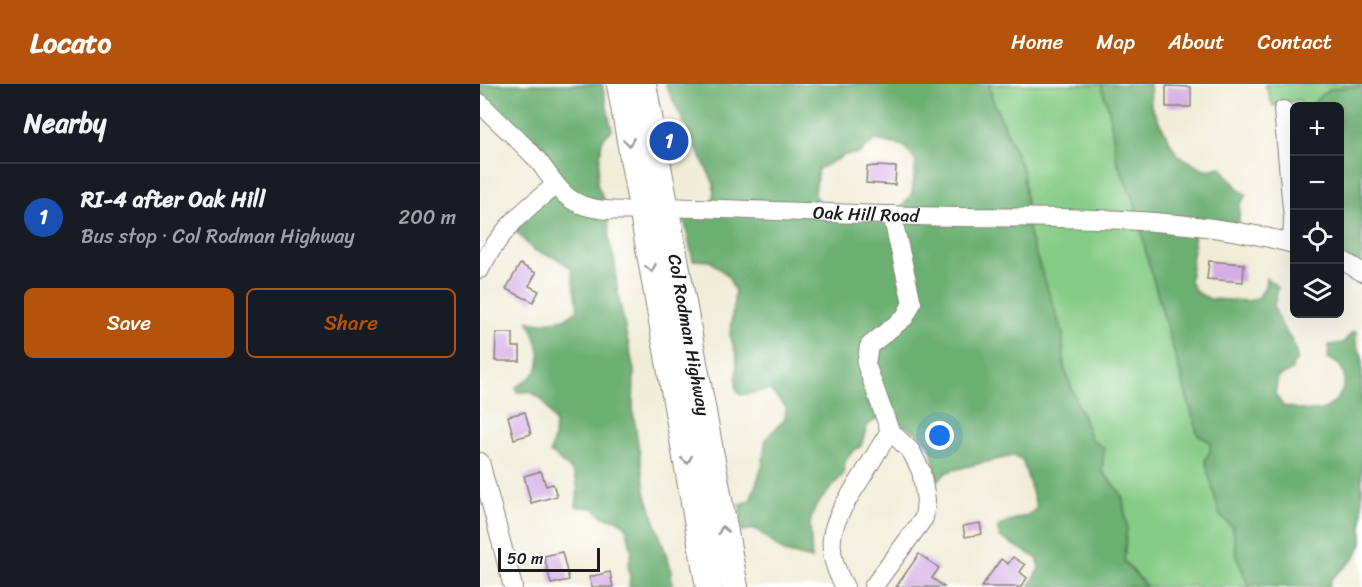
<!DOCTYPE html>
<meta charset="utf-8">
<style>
:root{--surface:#171b24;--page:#242831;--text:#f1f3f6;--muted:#9ea1a6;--line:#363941;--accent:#b45309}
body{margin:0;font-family:Sriracha,sans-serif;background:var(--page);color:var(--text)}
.controls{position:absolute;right:18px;top:18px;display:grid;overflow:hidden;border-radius:9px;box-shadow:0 6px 24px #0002}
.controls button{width:54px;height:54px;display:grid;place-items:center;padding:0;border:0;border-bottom:2px solid var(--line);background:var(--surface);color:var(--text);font:30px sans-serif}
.scale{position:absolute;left:18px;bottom:15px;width:102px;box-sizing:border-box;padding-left:6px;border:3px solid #1c1c1c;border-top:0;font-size:16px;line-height:21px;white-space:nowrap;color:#1c1c1c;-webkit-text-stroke:4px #fff;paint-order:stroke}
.you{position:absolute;left:460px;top:352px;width:21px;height:21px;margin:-15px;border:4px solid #fff;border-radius:50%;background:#1a73e8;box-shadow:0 0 0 9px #1a73e833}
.badge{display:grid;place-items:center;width:39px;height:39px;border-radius:50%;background:var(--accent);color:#fff;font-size:20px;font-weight:700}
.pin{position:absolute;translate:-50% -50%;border:3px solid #fff;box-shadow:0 2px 6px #0006}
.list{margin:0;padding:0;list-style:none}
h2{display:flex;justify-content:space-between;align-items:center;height:78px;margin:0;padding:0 24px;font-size:26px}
h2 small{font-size:20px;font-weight:400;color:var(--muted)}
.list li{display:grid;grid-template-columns:39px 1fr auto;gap:18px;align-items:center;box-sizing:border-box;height:108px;padding:0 24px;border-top:2px solid var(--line)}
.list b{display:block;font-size:22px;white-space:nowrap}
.list p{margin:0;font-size:20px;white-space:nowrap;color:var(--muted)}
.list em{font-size:20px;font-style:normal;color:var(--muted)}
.actions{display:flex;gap:12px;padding:18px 24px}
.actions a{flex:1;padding:14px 0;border:2px solid var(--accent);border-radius:9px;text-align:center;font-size:21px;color:var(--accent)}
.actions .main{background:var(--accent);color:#fff}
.icon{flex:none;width:33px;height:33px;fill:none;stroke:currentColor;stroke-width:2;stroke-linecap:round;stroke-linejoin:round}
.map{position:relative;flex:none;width:882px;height:503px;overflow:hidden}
header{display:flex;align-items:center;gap:36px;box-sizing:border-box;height:84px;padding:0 30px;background:var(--accent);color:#fff}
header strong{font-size:28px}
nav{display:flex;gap:33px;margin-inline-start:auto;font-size:21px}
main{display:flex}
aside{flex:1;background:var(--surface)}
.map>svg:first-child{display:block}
</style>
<header>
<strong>Locato</strong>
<nav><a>Home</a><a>Map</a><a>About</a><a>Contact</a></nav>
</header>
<main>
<aside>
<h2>Nearby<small></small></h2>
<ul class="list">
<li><span class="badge" style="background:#1a4fb4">1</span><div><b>RI-4 after Oak Hill</b><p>Bus stop · Col Rodman Highway</p></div><em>200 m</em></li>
</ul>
<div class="actions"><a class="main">Save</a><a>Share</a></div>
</aside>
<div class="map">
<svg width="882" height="503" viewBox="0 0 882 503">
<rect width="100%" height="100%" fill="#fff"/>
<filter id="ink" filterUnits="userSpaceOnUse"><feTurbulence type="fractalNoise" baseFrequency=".0167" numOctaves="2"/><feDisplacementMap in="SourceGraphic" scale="12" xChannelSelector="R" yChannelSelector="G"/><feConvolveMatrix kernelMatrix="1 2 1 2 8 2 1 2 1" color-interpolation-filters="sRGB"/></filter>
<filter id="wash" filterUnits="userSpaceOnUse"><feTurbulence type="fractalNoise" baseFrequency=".008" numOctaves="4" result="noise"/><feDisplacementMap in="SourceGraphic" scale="24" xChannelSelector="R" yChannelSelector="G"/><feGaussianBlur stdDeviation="1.35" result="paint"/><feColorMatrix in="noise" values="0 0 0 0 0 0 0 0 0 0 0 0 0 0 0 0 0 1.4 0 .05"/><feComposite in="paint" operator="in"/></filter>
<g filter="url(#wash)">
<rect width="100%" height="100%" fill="#f0ecd6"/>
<path fill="#85cb85" stroke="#507450" stroke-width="1.5" d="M509 0H621L629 27 637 77 656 123 668 177 718 351 730 358V368L725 376 740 431 753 443 756 470 769 503H667L644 477 647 442 642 411 622 387 624 365 611 355 584 284 583 250 549 151 543 87 512 14Z
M785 0H882V3C856 4 848 0 832 22H821L820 16 793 22Z"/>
<path fill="#6caf72" stroke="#446647" stroke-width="1.5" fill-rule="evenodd" d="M0 0H122L132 46 122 56 117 100 128 125 129 157 135 178 137 205 154 287 153 327 166 411 190 482 193 503H149L150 492 148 483 152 468 146 443 138 436 123 433 114 424 96 423C98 411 100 394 89 384 83 379 79 378 75 371L70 369 74 354 75 338 62 315 51 308H37L36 303C41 300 47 296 52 292 68 277 55 252 48 236L60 239 84 235 98 226 91 184 76 174 53 166 30 141 73 101 0 18Z
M185 0H509L512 14 543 87 549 151 583 250 584 284 611 355 624 364 622 387 642 411 647 442 644 477 667 503H549L559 484 558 475 520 453 517 444C530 432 542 438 557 424L542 375 533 372 493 381 467 388 457 397C455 389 452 364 450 361 443 349 414 337 402 331L387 342 381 362C369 369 363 375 364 389L335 423 330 439 332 475 304 468 276 445 262 447 260 420 270 417 282 383 286 354 305 335 306 323 290 306 260 311 256 305 257 273 250 251 255 208 248 192 230 177 213 176 202 125 233 123 234 100ZM396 56 424 62 436 78 432 109 417 130 342 126 335 110 338 85 365 71 378 70Z
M621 0H670L671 22 697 71 726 86 741 83 759 106 767 111 760 120 758 151 715 147 710 197 716 208 730 215 769 217 779 213 785 202 786 194 798 203 794 222 800 239 813 258 818 276 813 280 812 286 798 293 795 310 803 322C813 323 826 328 836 327 855 326 873 299 860 282 857 279 852 276 848 274L849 261 863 259 873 247 876 248V259L882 272V460L874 475 851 495 849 503H769L756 470 753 443 740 432 725 376 730 368V358L718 351 668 177 656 123 637 77 629 27Z
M882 3V192L860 179V22H832C848 0 856 4 882 3Z"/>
<g id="blocks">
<path fill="#d5ade5" d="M686 2 711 3V23H686Z
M395 82 416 83 415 101 386 99 387 83Z
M729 177 764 180 763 198 727 195Z
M40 180 56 189 49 202 59 207 53 218 26 205Z
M16 249H33V263H40V277H15Z
M45 328 51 350 34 355 28 332Z
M61 387 66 402 73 400 77 412 51 419 44 392Z
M500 439 502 450 485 453 483 442Z
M82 468 89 496 71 500 64 472Z
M439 470 459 484 452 494 464 503H416Z
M533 473 545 481 540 488 547 494 541 503H501L521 475 528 480Z
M130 488 133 503H112L109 493Z"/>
</g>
</g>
<g filter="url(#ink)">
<use href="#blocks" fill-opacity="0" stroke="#868479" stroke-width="1.5"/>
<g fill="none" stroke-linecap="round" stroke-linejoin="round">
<g stroke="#868479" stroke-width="20">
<g id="minor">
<path id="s1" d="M0 19C17 37 36 53 53 71 66 84 74 103 89 114 112 131 158 127 185 123 283 126 382 131 480 133 589 134 709 132 814 160"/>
<path d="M803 26 813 135 812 160"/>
<path d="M860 175 882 188"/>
<path d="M0 185C20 147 43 126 76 101"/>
<path d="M0 378 33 503"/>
<path d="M365 503C340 460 353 437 378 399 389 382 399 364 410 347"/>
<path d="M393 503 444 434 446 416 441 387 431 367 410 347 386 280 389 262 425 233 432 219 412 131"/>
</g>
</g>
<g stroke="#868479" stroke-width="28">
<g id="highway">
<path d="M140 0 229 503"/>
<path id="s2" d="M163 0 255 503"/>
</g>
</g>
<use href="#minor" stroke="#fff" stroke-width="18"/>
<use href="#highway" stroke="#fff" stroke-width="26"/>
</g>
<defs><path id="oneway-chevron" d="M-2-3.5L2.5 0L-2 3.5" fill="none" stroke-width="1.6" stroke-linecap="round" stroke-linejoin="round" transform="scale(1.5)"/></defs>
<g stroke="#999">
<use href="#oneway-chevron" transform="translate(149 58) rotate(80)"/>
<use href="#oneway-chevron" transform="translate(171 184) rotate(79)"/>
<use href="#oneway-chevron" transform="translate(207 376) rotate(79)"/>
<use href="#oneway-chevron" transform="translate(243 446) rotate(-101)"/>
</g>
</g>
<g text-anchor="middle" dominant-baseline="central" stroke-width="4.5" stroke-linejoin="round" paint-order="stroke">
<g font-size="18" fill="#1c1c1c" stroke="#fff">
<text stroke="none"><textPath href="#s1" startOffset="430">Oak Hill Road</textPath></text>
<text stroke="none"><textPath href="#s2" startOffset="255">Col Rodman Highway</textPath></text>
</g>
</g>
</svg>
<div class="controls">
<button>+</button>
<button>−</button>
<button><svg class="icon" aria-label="locate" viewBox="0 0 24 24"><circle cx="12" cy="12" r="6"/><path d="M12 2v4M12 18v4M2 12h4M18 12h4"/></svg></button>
<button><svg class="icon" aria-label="layers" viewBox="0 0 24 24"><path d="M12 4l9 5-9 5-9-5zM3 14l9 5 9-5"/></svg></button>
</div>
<div class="scale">50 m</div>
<div class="you"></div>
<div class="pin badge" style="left:189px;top:57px;background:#1a4fb4">1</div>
</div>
</main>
